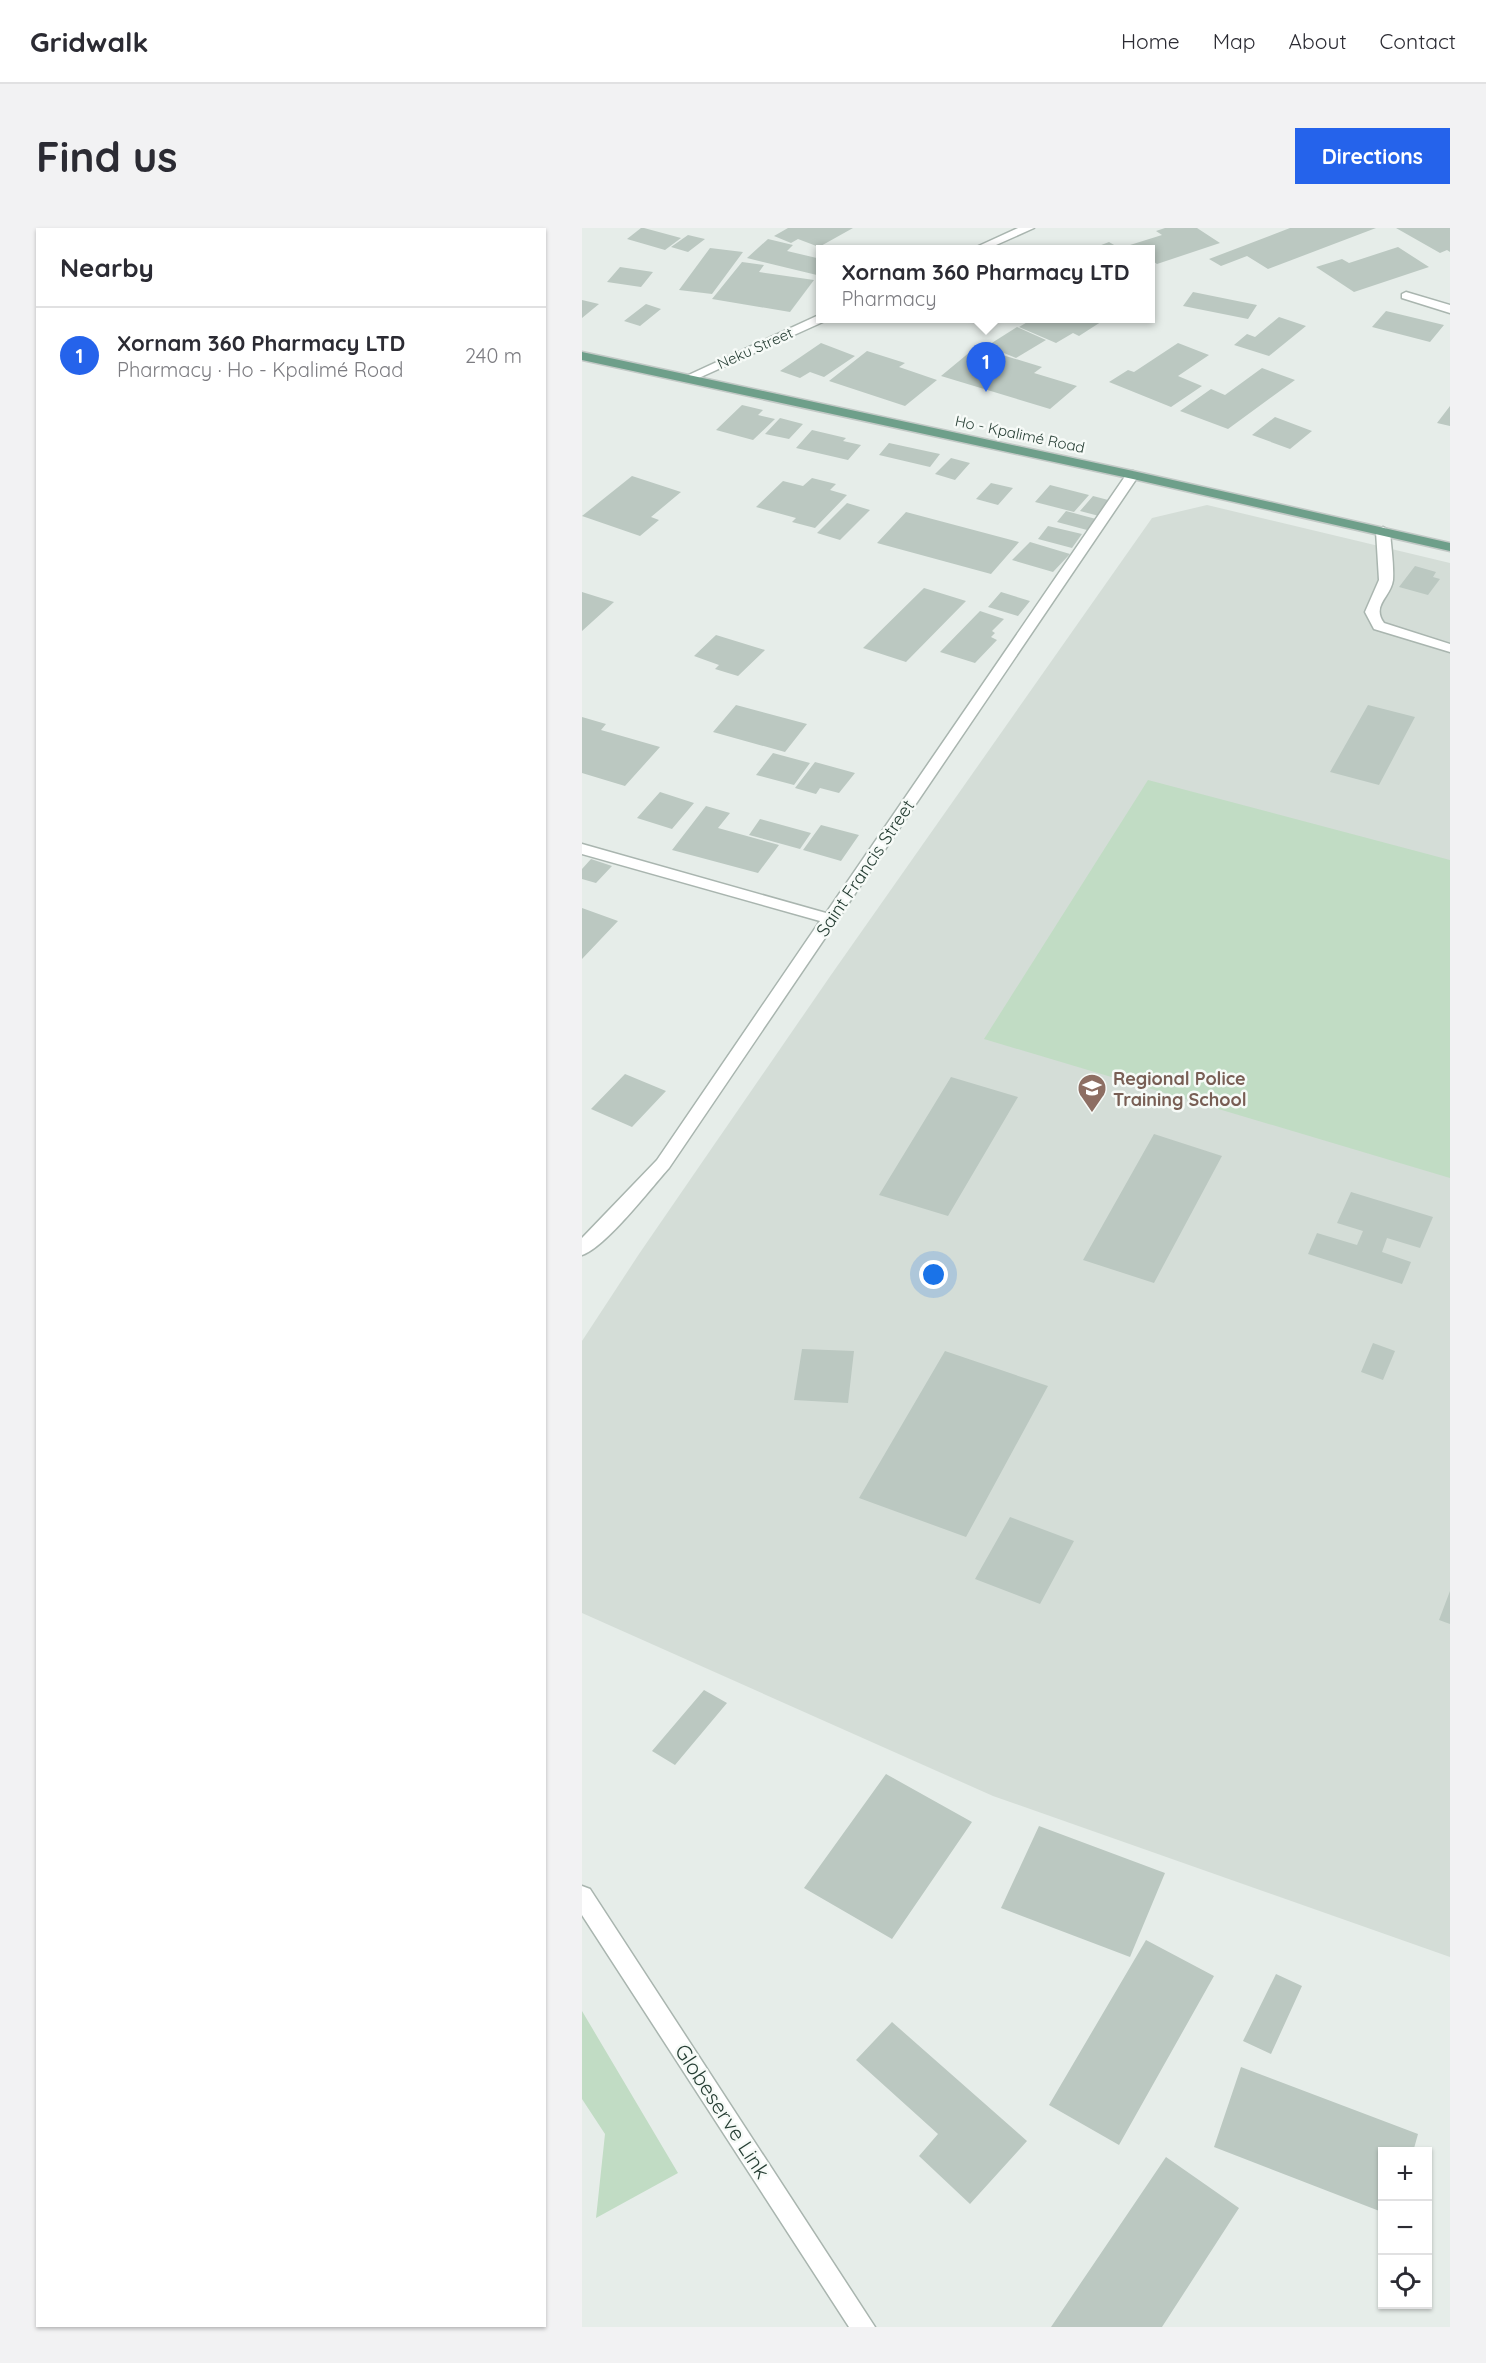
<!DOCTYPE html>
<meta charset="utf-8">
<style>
:root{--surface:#fff;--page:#f2f2f3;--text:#2b2b33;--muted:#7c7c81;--line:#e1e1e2;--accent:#2563eb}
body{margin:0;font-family:Quicksand,sans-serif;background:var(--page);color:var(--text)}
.controls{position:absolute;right:18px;bottom:18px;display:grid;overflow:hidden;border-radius:0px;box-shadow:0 2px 4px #0004}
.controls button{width:54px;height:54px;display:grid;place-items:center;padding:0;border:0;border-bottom:2px solid var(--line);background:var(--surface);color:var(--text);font:30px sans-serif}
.you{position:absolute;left:352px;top:1047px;width:21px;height:21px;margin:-15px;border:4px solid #fff;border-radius:50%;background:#1a73e8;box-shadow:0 0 0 9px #1a73e833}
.badge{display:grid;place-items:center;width:39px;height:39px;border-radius:50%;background:var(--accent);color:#fff;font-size:20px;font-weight:700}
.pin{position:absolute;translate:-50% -50px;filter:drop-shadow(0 2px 3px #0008)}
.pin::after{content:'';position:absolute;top:32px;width:21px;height:18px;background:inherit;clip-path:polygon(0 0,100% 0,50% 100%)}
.popup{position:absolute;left:234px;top:17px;width:339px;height:78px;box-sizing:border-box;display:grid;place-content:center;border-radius:0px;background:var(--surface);filter:drop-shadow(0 2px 4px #0005);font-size:20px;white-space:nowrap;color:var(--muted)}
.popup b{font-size:22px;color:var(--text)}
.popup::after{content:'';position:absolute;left:50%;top:100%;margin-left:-12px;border:12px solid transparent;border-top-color:var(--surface)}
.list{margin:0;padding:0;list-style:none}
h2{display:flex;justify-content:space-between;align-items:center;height:78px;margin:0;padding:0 24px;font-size:26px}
h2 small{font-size:20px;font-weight:400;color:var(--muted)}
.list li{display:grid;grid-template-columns:39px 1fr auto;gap:18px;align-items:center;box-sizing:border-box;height:96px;padding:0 24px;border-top:2px solid var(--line)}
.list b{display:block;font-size:22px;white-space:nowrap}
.list p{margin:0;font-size:20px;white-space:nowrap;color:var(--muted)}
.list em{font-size:20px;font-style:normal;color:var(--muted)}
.icon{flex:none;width:33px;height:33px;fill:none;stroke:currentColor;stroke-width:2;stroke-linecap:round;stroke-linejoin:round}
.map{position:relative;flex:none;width:868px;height:2099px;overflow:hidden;border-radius:0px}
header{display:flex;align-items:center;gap:36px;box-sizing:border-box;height:84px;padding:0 30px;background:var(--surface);border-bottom:2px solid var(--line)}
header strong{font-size:28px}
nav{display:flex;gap:33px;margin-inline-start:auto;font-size:21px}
.intro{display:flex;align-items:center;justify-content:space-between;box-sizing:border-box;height:144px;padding:0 36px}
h1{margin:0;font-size:42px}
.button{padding:15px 27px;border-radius:0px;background:var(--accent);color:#fff;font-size:21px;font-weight:700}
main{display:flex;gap:36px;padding:0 36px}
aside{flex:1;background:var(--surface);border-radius:0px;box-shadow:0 2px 4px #0004}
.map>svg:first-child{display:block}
</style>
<header>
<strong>Gridwalk</strong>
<nav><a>Home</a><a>Map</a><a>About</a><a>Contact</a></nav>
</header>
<div class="intro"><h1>Find us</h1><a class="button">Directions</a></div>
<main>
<aside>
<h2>Nearby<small></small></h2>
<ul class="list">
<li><span class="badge">1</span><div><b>Xornam 360 Pharmacy LTD</b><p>Pharmacy · Ho - Kpalimé Road</p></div><em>240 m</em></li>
</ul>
</aside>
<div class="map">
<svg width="868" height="2099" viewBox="0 0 868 2099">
<rect width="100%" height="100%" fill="#e6ede9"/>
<path fill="#d4ddd7" d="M625 277 868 335V1729L411 1568 0 1385V1113L57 1026 249 747 570 290Z"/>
<path fill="#c1dcc4" d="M566 552 868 632V950L402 811Z
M0 1783 96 1945 14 1990 23 1906 0 1871Z"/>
<path fill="#bbc8c1" d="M59 0H62L99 10 83 22 45 11Z
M206 0H271L237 19 216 11 209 15 192 8Z
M583 0H615L638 15 575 36 569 32V21H554L548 17 580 7 574 3Z
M708 0H794L686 41 665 28 639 38 627 31Z
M814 0H868V24L865 22 858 25Z
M106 7 123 11 106 24 89 19Z
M186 11 211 17 205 23 239 31V48L165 30Z
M527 14 539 21H509Z
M816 19 847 39 772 64 734 39 760 31 767 35Z
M128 20 161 24 130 66 97 62Z
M160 34 182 37 177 44 232 52 208 84 130 71Z
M38 39 71 44 59 59 25 54Z
M611 64 675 77 666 91 601 78Z
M0 72 17 76 0 90Z
M64 76 79 81 58 98 42 93Z
M804 83 862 97 848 114 790 99Z
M697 89 724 98 687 128 652 117 665 106 673 109Z
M452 90H525L497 108 491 105 474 115 437 99Z
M435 99 464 112 434 130 405 118Z
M239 115 273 128 242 149 228 144 218 150 198 143Z
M596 115 627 127 596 148 620 158 589 179 527 154 546 142 552 144Z
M394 119 460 139 452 145 495 158 468 181 359 148Z
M285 123 323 135 317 139 355 152 323 178 247 153Z
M680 140 713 152 646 201 598 183 629 161 643 167Z
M160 177 181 182 176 187 193 191 171 212 134 202Z
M868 178V198L855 195Z
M693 189 730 203 708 221 670 207Z
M198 190 221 196 207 211 183 206Z
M230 202 264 210 261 213 279 217 266 232 214 220Z
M307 215 358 226 348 239 297 227Z
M369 230 388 235 373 252 353 246Z
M50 248 99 264 69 289 77 292 58 308 0 288Z
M230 250 254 256 248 262 265 267 233 300 210 294 214 290 174 279 201 253 221 258Z
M409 255 431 260 416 277 394 271Z
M468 257 507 267 492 284 453 274Z
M511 268 530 273 517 288 498 283Z
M265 275 288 282 258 312 235 305Z
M484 283 514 291 505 302 475 294Z
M324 284 437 314 409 346 295 315Z
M466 298 500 306 490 320 456 311Z
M448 314 488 326 471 344 430 332Z
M833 338 854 344 851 349 858 351 846 367 817 359Z
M342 360 384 373 324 434 281 420Z
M0 364 32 374 0 403Z
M419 364 448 373 436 388 406 379Z
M398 383 422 391 410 403 413 405 409 409 415 412 393 435 358 424Z
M134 407 183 422 156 448 133 441 137 437 112 428Z
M154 477 225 496 203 524 131 504Z
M786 477 833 489 797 557 748 544Z
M0 489 24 496 19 502 78 519 43 558 0 545Z
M191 525 228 535 212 557 174 547Z
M233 534 273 545 257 565 238 560 234 566 213 560Z
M78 564 112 575 90 601 55 590Z
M124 578 148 585 136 600 197 617 176 645 90 622Z
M178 591 229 605 218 621 167 607Z
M239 597 277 607 259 633 221 622Z
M9 631 30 638 14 655 0 651V641Z
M0 680 36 693 0 731Z
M43 846 84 863 50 899 9 881Z
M369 849 436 869 366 988 297 967Z
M572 906 640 928 572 1055 501 1032Z
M769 964 851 989 838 1020 805 1010 800 1024 829 1034 820 1056 726 1026 735 1005 775 1017 781 1003 755 995Z
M791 1115 813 1123 801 1152 779 1144Z
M220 1121 272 1123 266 1175 212 1172Z
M363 1123 466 1158 384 1309 277 1270Z
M428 1289 492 1313 458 1376 393 1351Z
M868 1363V1396L857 1392Z
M122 1462 145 1475 93 1537 70 1523Z
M304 1546 390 1594 310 1711 222 1660Z
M457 1598 583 1645 548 1729 419 1680Z
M564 1712 632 1748 537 1917 467 1877Z
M694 1746 720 1758 689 1826 661 1813Z
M310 1794 445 1913 388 1976 337 1928 356 1906 274 1832Z
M659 1839 836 1906 831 1924H800V1984L632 1919Z
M584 1929 657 1980 580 2099H469Z"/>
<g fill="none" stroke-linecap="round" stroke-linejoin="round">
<g stroke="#a9b5af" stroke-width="3">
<path id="minor" d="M436 0H452L405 21H390Z
M824 64 868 77V85L820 70V66Z
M239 86V90H245L243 93 110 153H102L100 150Z
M551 243 557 247 87 940C69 960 23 1020 0 1027V1010L75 932 238 693 0 626V616L244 685 546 244Z
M801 299 808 303C809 319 812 336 811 352 809 369 789 377 802 395L868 416V424L792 401 783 384 797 352 794 303Z
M0 1658 8 1661 293 2099H267L0 1687Z"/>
</g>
<g stroke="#c2c9c6" stroke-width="3">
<path id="major" d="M0 124 551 243 868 315V323L551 251 0 132Z"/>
</g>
<use href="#minor" fill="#fff" fill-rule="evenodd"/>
<use href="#major" fill="#6e9f8a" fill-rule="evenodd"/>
</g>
<defs>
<g id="school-pin" transform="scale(1.5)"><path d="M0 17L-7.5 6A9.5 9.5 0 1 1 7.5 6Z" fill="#8d6e63" stroke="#f6faf7"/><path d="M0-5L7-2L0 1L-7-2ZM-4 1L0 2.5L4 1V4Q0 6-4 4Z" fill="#fff"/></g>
</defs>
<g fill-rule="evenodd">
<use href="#school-pin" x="510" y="860"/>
</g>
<g text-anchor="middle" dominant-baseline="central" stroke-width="5" stroke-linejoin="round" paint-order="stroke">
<g font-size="15" fill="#263e34" stroke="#f6faf7">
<text transform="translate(173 120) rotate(-24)">Neku Street</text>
<text transform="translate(438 206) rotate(12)">Ho - Kpalimé Road</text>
</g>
<g font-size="18" fill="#263e34" stroke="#f6faf7">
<text transform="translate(283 640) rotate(-56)">Saint Francis Street</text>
</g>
<g font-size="18" font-weight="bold" fill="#785e54" stroke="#f6faf7" text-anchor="start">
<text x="531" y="850">Regional Police<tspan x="531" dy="21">Training School</tspan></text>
</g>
<g font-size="21" fill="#263e34" stroke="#f6faf7">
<text transform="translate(141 1883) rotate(57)">Globeserve Link</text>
</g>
</g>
</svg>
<div class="controls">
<button>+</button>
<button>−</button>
<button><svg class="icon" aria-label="locate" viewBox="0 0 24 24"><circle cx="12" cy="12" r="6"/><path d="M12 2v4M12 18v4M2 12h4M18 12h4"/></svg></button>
</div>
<div class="you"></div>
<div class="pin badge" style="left:404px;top:164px">1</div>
<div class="popup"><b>Xornam 360 Pharmacy LTD</b>Pharmacy</div>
</div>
</main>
